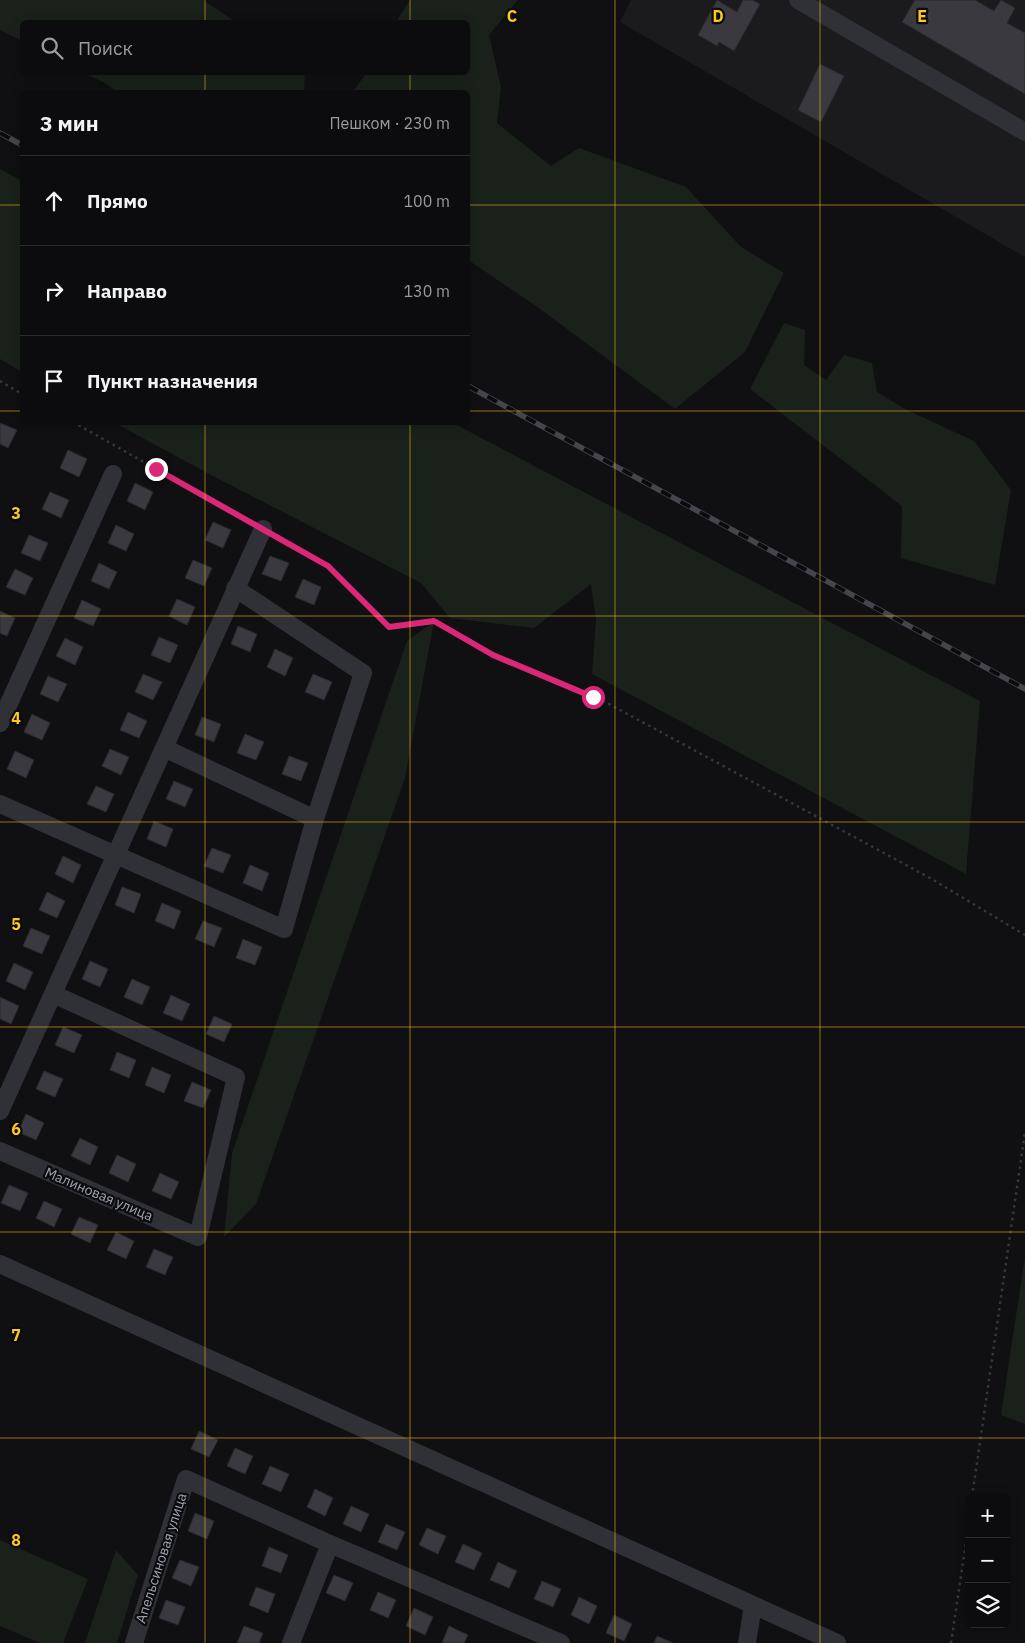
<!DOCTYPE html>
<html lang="ru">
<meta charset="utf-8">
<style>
:root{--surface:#0c0b0d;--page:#1a191b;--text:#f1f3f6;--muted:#9a9b9d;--line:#2c2b2e}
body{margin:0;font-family:"IBM Plex Sans",sans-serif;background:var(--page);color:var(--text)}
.controls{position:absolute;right:15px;bottom:15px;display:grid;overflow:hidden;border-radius:8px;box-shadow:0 2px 12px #0003}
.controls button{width:45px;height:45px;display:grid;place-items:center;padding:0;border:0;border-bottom:1px solid var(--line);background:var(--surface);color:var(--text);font:25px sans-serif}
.stop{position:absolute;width:15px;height:15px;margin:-11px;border:4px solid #db2777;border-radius:50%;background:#fff}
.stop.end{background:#db2777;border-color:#fff;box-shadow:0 1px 5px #0008}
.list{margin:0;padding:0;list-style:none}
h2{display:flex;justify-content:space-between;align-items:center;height:65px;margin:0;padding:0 20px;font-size:21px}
h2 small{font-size:16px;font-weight:400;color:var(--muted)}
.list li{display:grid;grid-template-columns:32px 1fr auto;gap:15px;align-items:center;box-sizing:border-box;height:90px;padding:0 20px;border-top:1px solid var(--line)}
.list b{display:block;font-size:19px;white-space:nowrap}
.list em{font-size:16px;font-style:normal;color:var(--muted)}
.icon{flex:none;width:28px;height:28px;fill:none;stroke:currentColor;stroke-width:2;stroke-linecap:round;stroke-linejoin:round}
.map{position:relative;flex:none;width:1025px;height:1643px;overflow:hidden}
.search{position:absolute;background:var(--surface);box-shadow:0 2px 12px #0003;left:20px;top:20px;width:450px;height:55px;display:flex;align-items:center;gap:12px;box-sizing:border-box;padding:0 18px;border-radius:8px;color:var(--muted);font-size:19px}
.panel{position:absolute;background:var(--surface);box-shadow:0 2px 12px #0003;left:20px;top:90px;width:450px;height:335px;border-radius:8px}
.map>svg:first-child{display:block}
</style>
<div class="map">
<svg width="1025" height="1643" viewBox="0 0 1025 1643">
<rect width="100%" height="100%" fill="#100f11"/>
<path fill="#1b1b1e" d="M631 0H1025V257L620 22Z"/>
<path fill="#1a211b" d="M0 0H203L236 22H22V41L0 30Z
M410 0H518L489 35 501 87 497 123 551 166 579 148 686 187 741 247 784 273 745 352 675 409 536 306 468 260V92H353L366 73 468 72V22H396Z
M84 73H305L304 92H117L107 84Z
M0 169 22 181V372L0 359Z
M784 323 805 330 804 365 826 380 844 355 872 363 877 392 907 410 974 441 1011 490 995 585 901 558 902 506 750 389Z
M115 423H453L980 701 966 874 592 674 596 620 591 584 534 628 450 618 421 583 209 474Z
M434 621 405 778 256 1204 224 1237 232 1153 407 641Z
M1025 1256V1424L1001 1415Z
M0 1540 88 1579 63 1643H40L0 1626Z
M116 1550 138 1575 117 1643H85Z"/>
<path fill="#39393f" stroke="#2a292d" d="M717 0 737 12 743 0H752L760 4 734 51 719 42 717 46 698 35Z
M915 0H975L994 11 1001 0 1015 8 1007 23 1025 33V94L902 22Z
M820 64 844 76 821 122 798 110Z
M0 423 17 430 8 448 0 444Z
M68 450 87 459 79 477 60 468Z
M135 483 153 492 145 510 127 501Z
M50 492 69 500 61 518 42 509Z
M213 522 231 530 223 548 205 540Z
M116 525 134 534 126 551 108 543Z
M29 535 48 543 40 561 21 553Z
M270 556 289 563 281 581 262 574Z
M193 560 212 568 204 586 185 578Z
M99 563 117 572 109 589 91 581Z
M15 569 33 578 25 595 6 587Z
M303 579 321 587 314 605 295 597Z
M177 599 195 607 187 625 169 616Z
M82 600 101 609 93 626 74 618Z
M0 611 15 618 7 636 0 633Z
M238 626 257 634 250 652 231 644Z
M159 637 178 645 170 663 151 655Z
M65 638 83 647 75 665 56 656Z
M275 649 293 658 285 676 267 667Z
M143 674 162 682 153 700 135 692Z
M313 674 332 682 324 700 305 692Z
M48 676 67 684 58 702 40 694Z
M128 712 147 721 139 738 120 730Z
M32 714 50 723 42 740 24 732Z
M202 717 221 724 214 742 195 735Z
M245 734 264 742 256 760 237 753Z
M110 749 129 757 121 775 102 766Z
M15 751 34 760 26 778 7 769Z
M289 756 308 763 301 781 282 774Z
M174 781 193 789 185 807 166 799Z
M96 786 114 794 106 812 87 804Z
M154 821 173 829 166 847 147 839Z
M212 848 231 855 223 873 204 866Z
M63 856 81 865 73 883 55 874Z
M250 865 269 873 262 891 243 883Z
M122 887 141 894 134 913 115 905Z
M47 892 65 901 57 918 39 910Z
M162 903 181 911 174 929 155 921Z
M203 921 222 928 214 947 195 939Z
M31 928 50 936 42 954 23 946Z
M243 939 262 947 255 965 236 958Z
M90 961 108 969 100 987 82 979Z
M14 963 33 972 25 990 6 981Z
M132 979 150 987 142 1005 124 997Z
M171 995 190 1004 182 1021 163 1013Z
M0 997 19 1006 11 1024 0 1019Z
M214 1016 232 1024 224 1042 206 1034Z
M63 1027 82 1035 74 1053 55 1045Z
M117 1052 136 1060 129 1078 110 1070Z
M152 1067 171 1075 164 1093 145 1085Z
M44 1071 63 1079 55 1097 36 1089Z
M192 1082 211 1090 203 1108 184 1101Z
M26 1114 44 1123 36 1140 18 1132Z
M80 1138 98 1147 90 1165 71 1156Z
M117 1155 136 1164 128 1182 109 1173Z
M160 1173 179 1182 171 1199 152 1191Z
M9 1185 28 1193 20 1211 1 1203Z
M44 1201 62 1209 54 1227 36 1218Z
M79 1217 98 1225 90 1243 71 1234Z
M116 1232 134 1241 126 1259 107 1250Z
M154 1249 173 1257 165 1275 146 1267Z
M199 1431 218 1440 209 1457 191 1449Z
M235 1448 253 1456 245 1474 227 1466Z
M270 1466 289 1474 281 1492 262 1484Z
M315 1489 333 1498 325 1516 307 1507Z
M351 1506 369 1514 361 1532 343 1524Z
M195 1513 214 1521 207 1539 188 1531Z
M386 1524 405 1532 397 1550 378 1542Z
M427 1528 446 1536 438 1554 419 1545Z
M463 1544 482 1553 474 1570 455 1562Z
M269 1547 288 1555 281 1573 262 1566Z
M180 1560 199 1567 191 1586 172 1578Z
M498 1562 517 1571 509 1588 490 1580Z
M334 1575 353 1583 345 1601 326 1593Z
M542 1581 561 1589 553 1607 534 1599Z
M256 1587 275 1594 268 1613 249 1605Z
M378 1592 396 1600 388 1618 370 1610Z
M579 1597 597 1606 589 1624 571 1615Z
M166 1600 185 1607 178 1625 159 1618Z
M414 1608 433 1617 425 1635 406 1626Z
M614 1615 632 1624 624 1641 606 1633Z
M244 1626 263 1633 259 1643H237Z
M449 1626 468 1635 464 1643H442Z
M657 1636 673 1643H654Z"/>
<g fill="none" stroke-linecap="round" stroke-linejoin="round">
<path stroke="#36383d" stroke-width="2.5" stroke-dasharray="2.5 4" stroke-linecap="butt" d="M0 381 22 394
M73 422 250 522
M277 537 328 566 389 627 434 621 493 655 609 704 930 878 1025 935
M972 1497 1025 1132
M951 1643 969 1522"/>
<path stroke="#303136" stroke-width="18" d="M798 0 1025 132
M0 723 113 474
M164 748 315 819
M0 804 284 929 315 819 363 673 235 588
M0 1111 263 529
M0 1151 198 1237 236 1077 53 994
M0 1264 837 1643
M134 1643 186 1479 330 1544 561 1643
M291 1643 330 1544
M747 1643 753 1605"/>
<g stroke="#45464d" stroke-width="5.5">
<path id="rail" d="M0 133 22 145
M468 386 1025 689"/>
</g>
<use href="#rail" stroke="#0b0b0c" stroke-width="4" stroke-dasharray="11" stroke-linecap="butt"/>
</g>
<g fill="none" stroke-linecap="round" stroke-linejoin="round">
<path stroke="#db2777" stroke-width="6" d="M156 469 328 566 389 627 434 621 493 655 593 697"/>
</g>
<path fill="none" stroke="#ffc81a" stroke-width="1" stroke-opacity="0.55" d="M205 0V22M410 0V22M615 0V1643M820 0V1643M205 72V92M410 72V92M0 205H22M468 205H1025M0 411H22M468 411H1025M205 422V1643M410 422V1643M0 616H1025M0 822H1025M0 1027H1025M0 1232H1025M0 1438H1025"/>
<g text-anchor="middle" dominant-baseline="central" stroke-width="4.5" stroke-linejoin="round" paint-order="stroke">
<g font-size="14" fill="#9fa4b3" stroke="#0b0b0c">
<text transform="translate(99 1194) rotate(23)">Малиновая улица</text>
<text transform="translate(161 1558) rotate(-72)">Апельсиновая улица</text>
</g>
</g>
<g font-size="16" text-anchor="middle" font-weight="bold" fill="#ffc81a" stroke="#0b0b0c" stroke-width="4.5" stroke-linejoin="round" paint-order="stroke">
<text x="512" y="22">C</text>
<text x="718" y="22">D</text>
<text x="922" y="22">E</text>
<text x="16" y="519">3</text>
<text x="16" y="724">4</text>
<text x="16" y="930">5</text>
<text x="16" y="1135">6</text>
<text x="16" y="1341">7</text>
<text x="16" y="1546">8</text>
</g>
</svg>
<div class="controls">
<button>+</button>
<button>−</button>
<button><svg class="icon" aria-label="layers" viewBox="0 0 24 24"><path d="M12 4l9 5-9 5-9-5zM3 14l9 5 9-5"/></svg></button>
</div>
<div class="stop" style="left:593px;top:697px"></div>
<div class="stop end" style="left:156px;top:469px"></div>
<div class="search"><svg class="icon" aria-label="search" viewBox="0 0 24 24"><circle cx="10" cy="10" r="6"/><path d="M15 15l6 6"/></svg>Поиск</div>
<section class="panel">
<h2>3 мин<small>Пешком · 230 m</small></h2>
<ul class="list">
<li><svg class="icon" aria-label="ahead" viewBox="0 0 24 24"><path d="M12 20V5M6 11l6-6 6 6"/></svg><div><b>Прямо</b></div><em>100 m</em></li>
<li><svg class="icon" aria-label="right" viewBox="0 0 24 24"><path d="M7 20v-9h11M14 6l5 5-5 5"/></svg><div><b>Направо</b></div><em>130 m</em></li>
<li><svg class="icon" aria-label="arrive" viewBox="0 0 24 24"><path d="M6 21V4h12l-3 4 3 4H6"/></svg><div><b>Пункт назначения</b></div></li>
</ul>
</section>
</div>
